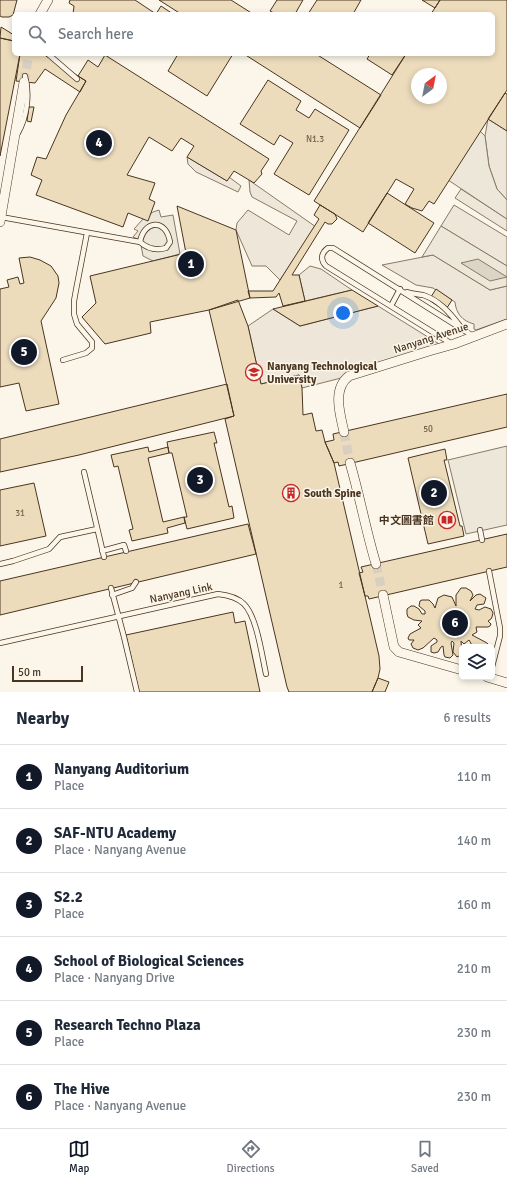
<!DOCTYPE html>
<meta charset="utf-8">
<style>
:root{--surface:#fff;--page:#f2f2f3;--text:#1f2937;--muted:#747a83;--line:#e0e1e3;--accent:#111827}
body{margin:0;font-family:Signika,"Noto Sans SC",sans-serif;background:var(--page);color:var(--text)}
.controls{position:absolute;right:12px;bottom:12px;display:grid;overflow:hidden;border-radius:6px;box-shadow:0 2px 6px #0003}
.controls button{width:36px;height:36px;display:grid;place-items:center;padding:0;border:0;border-bottom:1px solid var(--line);background:var(--surface);color:var(--text);font:20px sans-serif}
.compass{position:absolute;left:411px;top:68px;width:36px;height:36px;border-radius:50%;background:var(--surface);box-shadow:0 2px 6px #0003;rotate:32deg}
.scale{position:absolute;left:12px;bottom:10px;width:71px;box-sizing:border-box;padding-left:4px;border:2px solid #4a3520;border-top:0;font-size:11px;line-height:14px;white-space:nowrap;color:#4a3520;-webkit-text-stroke:3px #fbf6e9;paint-order:stroke}
.you{position:absolute;left:343px;top:313px;width:14px;height:14px;margin:-10px;border:3px solid #fff;border-radius:50%;background:#1a73e8;box-shadow:0 0 0 6px #1a73e833}
.badge{display:grid;place-items:center;width:26px;height:26px;border-radius:50%;background:var(--accent);color:#fff;font-size:13px;font-weight:700}
.pin{position:absolute;translate:-50% -50%;border:2px solid #fff;box-shadow:0 1px 4px #0006}
.list{margin:0;padding:0;list-style:none}
h2{display:flex;justify-content:space-between;align-items:center;height:52px;margin:0;padding:0 16px;font-size:17px}
h2 small{font-size:13px;font-weight:400;color:var(--muted)}
.list li{display:grid;grid-template-columns:26px 1fr auto;gap:12px;align-items:center;box-sizing:border-box;height:64px;padding:0 16px;border-top:1px solid var(--line)}
.list b{display:block;font-size:15px;white-space:nowrap}
.list p{margin:0;font-size:13px;white-space:nowrap;color:var(--muted)}
.list em{font-size:13px;font-style:normal;color:var(--muted)}
.icon{flex:none;width:22px;height:22px;fill:none;stroke:currentColor;stroke-width:2;stroke-linecap:round;stroke-linejoin:round}
.map{position:relative;flex:none;width:507px;height:692px;overflow:hidden}
.search{position:absolute;background:var(--surface);box-shadow:0 2px 6px #0003;left:12px;right:12px;top:12px;height:44px;display:flex;align-items:center;gap:10px;box-sizing:border-box;padding:0 14px;border-radius:6px;color:var(--muted);font-size:15px}
.sheet{height:436px;background:var(--surface)}
nav{display:flex;justify-content:space-around;align-items:center;box-sizing:border-box;height:56px;border-top:1px solid var(--line);background:var(--surface);font-size:11px;color:var(--muted)}
nav a{display:grid;justify-items:center;gap:2px}
nav .on{color:var(--accent)}
.map>svg:first-child{display:block}
</style>
<div class="map">
<svg width="507" height="692" viewBox="0 0 507 692">
<rect width="100%" height="100%" fill="#fbf6e9"/>
<path fill="#ede6d9" stroke="#887966" d="M488 119 507 131V200L497 189 489 166 485 136Z
M187 157 227 181 229 177 241 186 238 192 196 172 188 164Z
M249 180 316 227 280 280 266 266H252L236 230 237 223 248 210 289 235 297 221 252 197 250 192Z
M461 189 507 219V231L455 198Z
M454 205 507 237V266L441 226Z
M433 255 490 290 507 286V319L476 330 474 329V324C462 321 456 313 455 302L433 288 416 285 382 265Z
M310 266 321 269 352 290 305 301 299 275Z
M378 306 444 347 349 376 302 388 299 375 261 384 248 326 273 309 300 326Z"/>
<path fill="#ede7d9" stroke="#887966" d="M479 130 485 136 489 166 497 189 507 200V219L448 180Z
M159 210 161 217 173 215 180 254 153 261 143 256 140 240 133 237 138 231 134 229 142 220 153 212Z
M441 226 507 266V286L490 290 433 255 422 257Z
M507 446V525L466 534 448 460Z"/>
<path fill="#dcd4c6" stroke="#887966" d="M478 259 507 277 490 281 461 263Z"/>
<path fill="#ecdcbc" stroke="#4a3520" fill-rule="evenodd" d="M0 0H17L13 15 9 17H2L0 16Z
M70 0H135L156 14 161 6 173 14H73L74 6 69 3Z
M159 0H231L253 14H181Z
M277 0H303L295 14H276L270 11Z
M317 0H361L353 14H308Z
M422 0H440L435 8Z
M440 0H507V90L434 204 429 201 422 211 412 208 405 204 414 189 396 179 363 232 314 201 406 54H493V14H431ZM417 74H441V98H417Z
M1 27 14 35V41L0 38Z
M0 38 14 41V54H20L0 156Z
M20 54H43L86 81 80 92 45 69 35 83 16 81Z
M178 54H233L207 96 168 71Z
M244 54H316L381 95 360 128Z
M370 54H406L392 75 367 59Z
M105 55 269 159 261 171 262 174 254 183 234 171 227 181 187 157 194 146 181 138 172 151 149 137 127 175 155 183 149 199 155 202 148 221 128 213 123 227 36 195 42 180 31 175 37 157 46 159 66 115 86 81 78 76 88 60 98 67Z
M268 80 301 101 296 110 309 118 315 109 349 130 309 195 274 174 293 143 280 135 274 145 240 124Z
M505 93 507 94V131L488 119Z
M29 107H34L31 122 27 121Z
M387 193 434 223 415 253 368 223Z
M320 205 335 214 337 219 332 224H328L325 222 292 275H299L305 301 283 306 279 293 276 297 250 298 248 291H273L319 219 314 215Z
M177 206 236 230 250 298 209 310 150 322 151 333 105 344 82 317 96 303 90 276 186 253Z
M30 257 40 260 51 266 58 276 59 283 56 298 41 321 59 404 26 411 19 383 0 387V289L9 287 7 280 18 277 20 284 24 283 19 258Z
M436 289 452 300 445 311 429 300Z
M352 290 378 306 300 326 273 309Z
M238 300 248 326 261 384 299 375 302 388 303 415 312 413 316 431 322 430 325 442 334 463 379 656 380 669 378 678 372 692H289L287 687 225 419 234 416 209 310Z
M227 384 234 416 79 455 0 472V439Z
M507 394V427L339 466 338 462 334 463 325 442 334 440 333 434Z
M214 432 217 443H214L229 507 232 506 234 518 187 529 184 517H187L172 453H169L167 442Z
M148 447 149 452 168 447 169 453 148 458 163 522 184 517 185 523 167 528 168 533 132 541 129 530 133 529 118 466 114 467 111 455Z
M445 449 447 460H444L460 526H462L464 536 428 544 408 458Z
M34 483 46 536 0 546V490Z
M248 524 256 554 0 615V581Z
M507 534V567L369 599 368 596H365L359 573 363 572 361 567Z
M461 588H466L471 591 473 595 470 601 476 595 480 594 486 598 484 604 477 605 475 609 479 610 485 607 491 609 493 613 492 617 491 619 488 621 491 624 490 626 488 627H476L477 632 472 635 487 643 490 647H473L469 640 464 644 461 641 462 653 461 655 457 657 453 652 454 643 452 641 451 643 453 655 450 658 445 657 444 655 443 646 441 647 438 652 434 653 431 652V646L437 642V640L434 638 423 648 418 650 413 648 411 644 414 640H409L408 638 410 634 421 628 418 625 422 621 414 620 408 617 407 614V609L411 606H414L419 609 422 614H425V611L419 606 420 601 422 600H429L433 604 435 608 438 598 444 595 452 597 456 606V595Z
M233 612 235 623 245 621 260 692H139L126 635Z
M378 678 389 682 385 692H372Z"/>
<g fill="none" stroke-linecap="round" stroke-linejoin="round">
<path stroke="#d8cfc1" stroke-width="9" stroke-dasharray="9 4.5" stroke-linecap="butt" d="M24 82 29 54
M344 432 350 463
M376 564 383 595"/>
<g stroke="#4a3520" stroke-width="6">
<path id="lane" d="M48 54 77 79
M18 133C27 117 30 94 25 76
M1 217 140 242C148 249 156 251 166 248L170 242C166 218 144 220 140 242
M407 292C412 294 418 294 423 295 439 300 450 313 460 326
M391 306 400 289
M452 344 326 266C320 260 321 253 328 248H333L473 336
M63 360 86 353 92 348V342L77 324 74 314V301L76 290 87 233
M84 472 104 557
M480 530 482 540
M102 551 124 545 126 551
M0 564 13 561 49 549 60 537 97 529
M489 571 500 628V636L492 667
M111 588 124 637 137 692
M112 595 132 588 136 582
M0 643 218 594C227 595 237 597 244 604 257 617 262 656 266 674"/>
</g>
<g stroke="#4a3520" stroke-width="10">
<path id="street" d="M40 14 48 0
M0 222 24 82
M344 432C340 414 332 389 349 376L429 351 454 344 507 324
M350 463C360 497 366 531 376 564
M383 595 394 647 399 652 462 670
M487 677 507 683"/>
</g>
<use href="#lane" stroke="#fbf6e9" stroke-width="4.5"/>
<use href="#street" stroke="#fbf6e9" stroke-width="9"/>
</g>
<defs>
<g id="university-ring" transform="scale(0.9)"><circle r="9.5" fill="#fbf6e9" stroke="#c62828" stroke-width="1.5"/><path d="M0-5L7-2L0 1L-7-2ZM-4 1L0 2.5L4 1V4Q0 6-4 4Z" fill="#c62828"/></g>
<g id="building-ring" transform="scale(0.9)"><circle r="9.5" fill="#fbf6e9" stroke="#c62828" stroke-width="1.5"/><path d="M-4-6H4V6H1V3H-1V6H-4ZM-2.5-4.3h1.7v1.8h-1.7ZM.8-4.3h1.7v1.8H.8ZM-2.5-1h1.7V.8h-1.7ZM.8-1h1.7V.8H.8Z" fill="#c62828"/></g>
<g id="library-ring" transform="scale(0.9)"><circle r="9.5" fill="#fbf6e9" stroke="#c62828" stroke-width="1.5"/><path d="M-6-4Q-3-5.5-.7-3.5V5Q-3 3-6 4ZM6-4Q3-5.5 .7-3.5V5Q3 3 6 4Z" fill="#c62828"/></g>
</defs>
<g fill-rule="evenodd">
<use href="#university-ring" x="254" y="372"/>
<use href="#building-ring" x="291" y="493"/>
<use href="#library-ring" x="447" y="520"/>
</g>
<g text-anchor="middle" dominant-baseline="central" stroke-width="3" stroke-linejoin="round" paint-order="stroke">
<g font-size="9" fill="#725f47">
<text x="315" y="139">N1.3</text>
<text x="428" y="429">50</text>
<text x="20" y="513">31</text>
<text x="341" y="585">1</text>
</g>
<g font-size="11" fill="#4a3520" stroke="#fbf6e9">
<text transform="translate(431 338) rotate(-18)">Nanyang Avenue</text>
<text transform="translate(181 593) rotate(-12)">Nanyang Link</text>
</g>
<g font-size="11" font-weight="bold" fill="#4a3520" stroke="#fbf6e9" text-anchor="start">
<text x="267" y="366">Nanyang Technological<tspan x="267" dy="13">University</tspan></text>
<text x="304" y="493">South Spine</text>
<text x="434" y="520" text-anchor="end">中文圖書館</text>
</g>
</g>
</svg>
<div class="controls">
<button><svg class="icon" aria-label="layers" viewBox="0 0 24 24"><path d="M12 4l9 5-9 5-9-5zM3 14l9 5 9-5"/></svg></button>
</div>
<svg class="compass" viewBox="-18 -18 36 36"><path d="M0-13l5 13h-10z" fill="#e53935"/><path d="M0 13l5-13h-10z" fill="#747a83"/></svg>
<div class="scale">50 m</div>
<div class="you"></div>
<div class="pin badge" style="left:191px;top:264px">1</div>
<div class="pin badge" style="left:434px;top:493px">2</div>
<div class="pin badge" style="left:200px;top:480px">3</div>
<div class="pin badge" style="left:99px;top:143px">4</div>
<div class="pin badge" style="left:24px;top:352px">5</div>
<div class="pin badge" style="left:455px;top:623px">6</div>
<div class="search"><svg class="icon" aria-label="search" viewBox="0 0 24 24"><circle cx="10" cy="10" r="6"/><path d="M15 15l6 6"/></svg>Search here</div>
</div>
<section class="sheet">
<h2>Nearby<small>6 results</small></h2>
<ul class="list">
<li><span class="badge">1</span><div><b>Nanyang Auditorium</b><p>Place</p></div><em>110 m</em></li>
<li><span class="badge">2</span><div><b>SAF-NTU Academy</b><p>Place · Nanyang Avenue</p></div><em>140 m</em></li>
<li><span class="badge">3</span><div><b>S2.2</b><p>Place</p></div><em>160 m</em></li>
<li><span class="badge">4</span><div><b>School of Biological Sciences</b><p>Place · Nanyang Drive</p></div><em>210 m</em></li>
<li><span class="badge">5</span><div><b>Research Techno Plaza</b><p>Place</p></div><em>230 m</em></li>
<li><span class="badge">6</span><div><b>The Hive</b><p>Place · Nanyang Avenue</p></div><em>230 m</em></li>
</ul>
</section>
<nav>
<a class="on"><svg class="icon" aria-label="map" viewBox="0 0 24 24"><path d="M3 6l6-2 6 2 6-2v14l-6 2-6-2-6 2zM9 4v14M15 6v14"/></svg>Map</a>
<a><svg class="icon" aria-label="directions" viewBox="0 0 24 24"><path d="M12 3l9 9-9 9-9-9zM9 14v-3h6M13 9l2 2-2 2"/></svg>Directions</a>
<a><svg class="icon" aria-label="saved" viewBox="0 0 24 24"><path d="M7 4h10v16l-5-4-5 4z"/></svg>Saved</a>
</nav>
